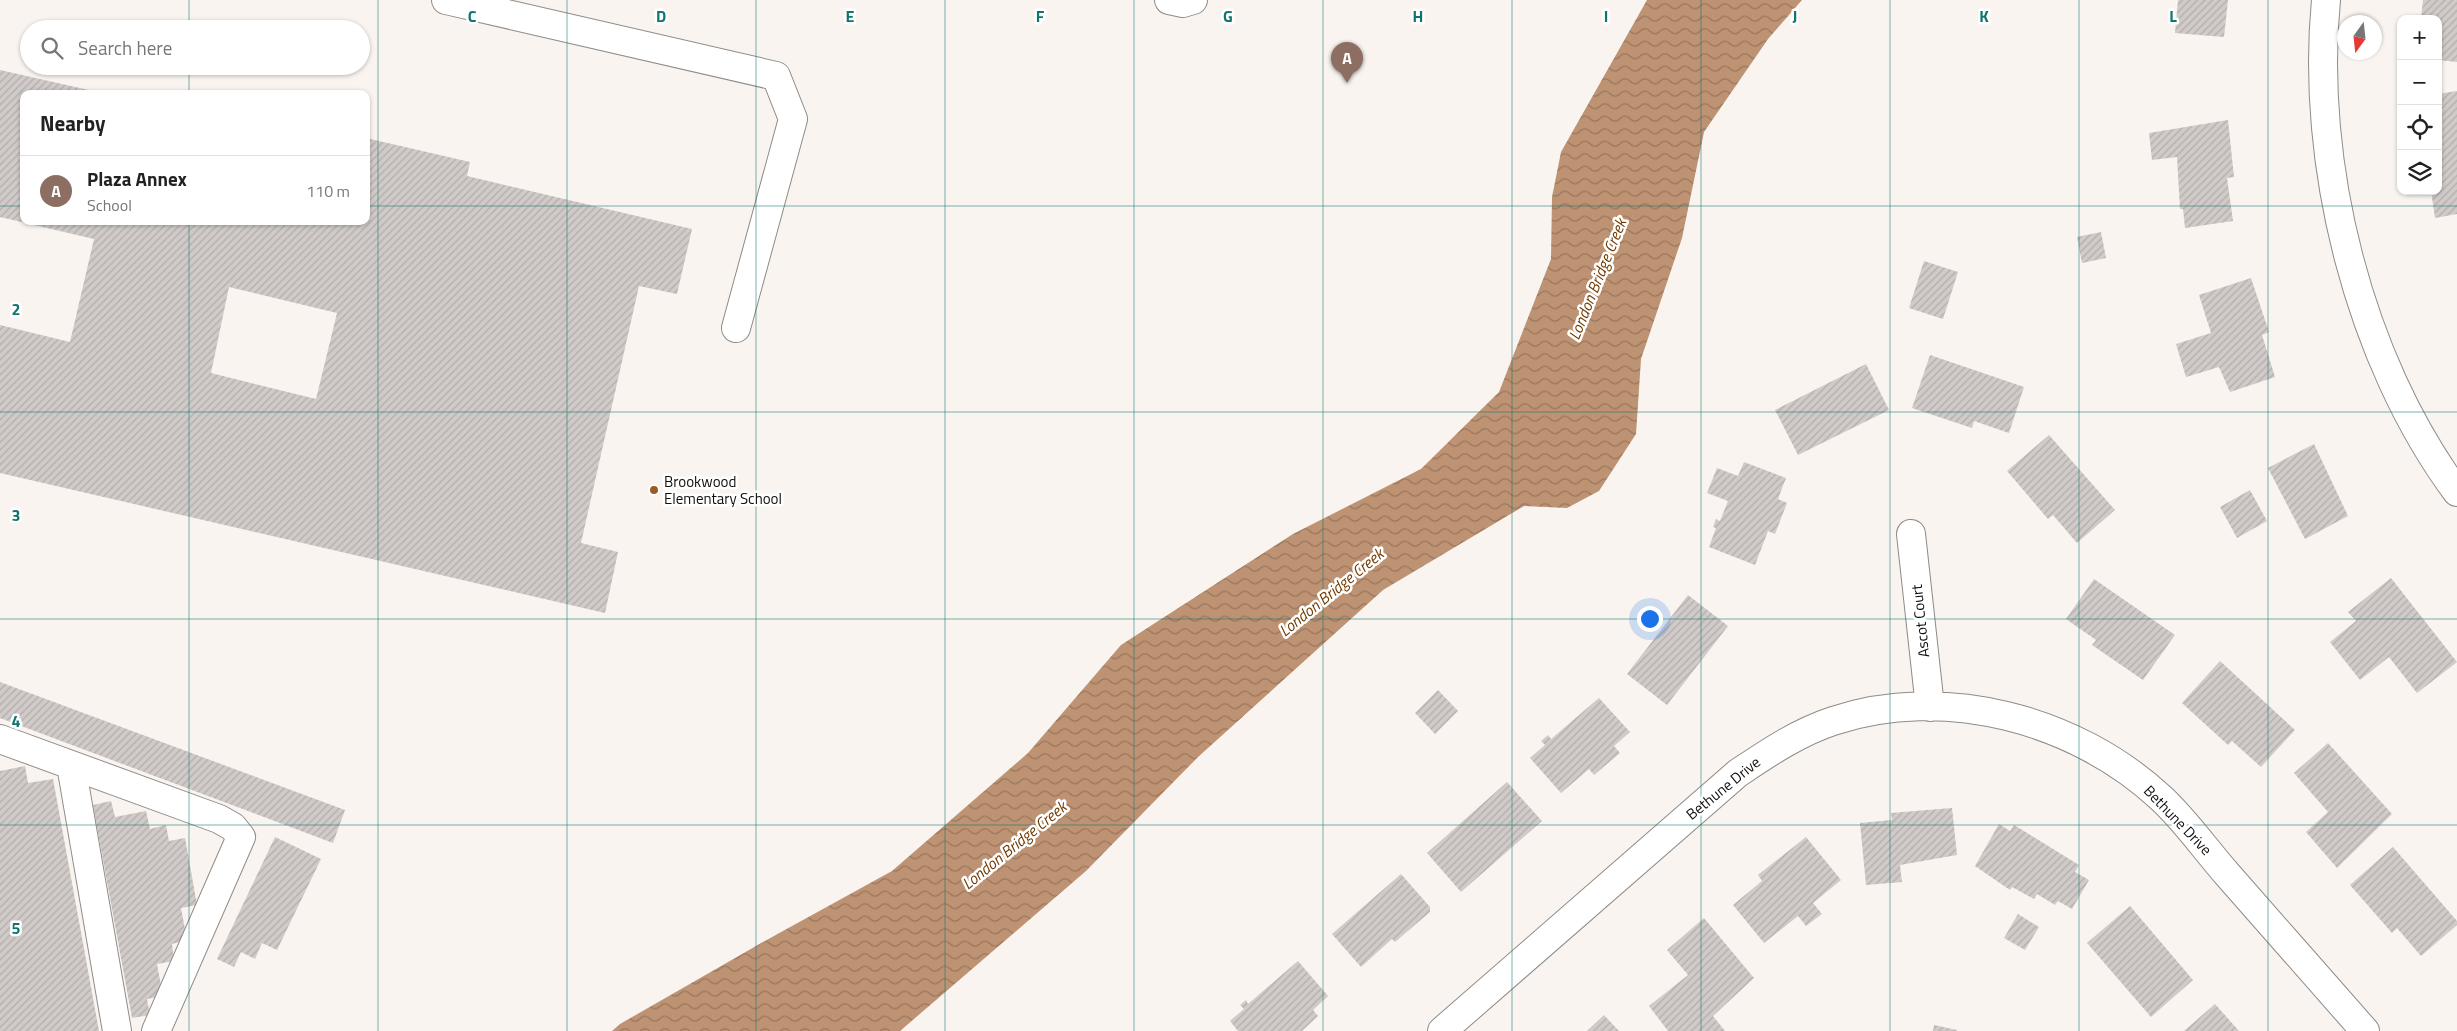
<!DOCTYPE html>
<meta charset="utf-8">
<style>
:root{--surface:#fff;--page:#f6f6f6;--text:#222;--muted:#767676;--line:#e0e0e0;--accent:#9b5c24}
body{margin:0;font-family:"Titillium Web",sans-serif;background:var(--page);color:var(--text)}
.controls{position:absolute;right:15px;top:15px;display:grid;overflow:hidden;border-radius:10px;box-shadow:0 1px 4px #0004}
.controls button{width:45px;height:45px;display:grid;place-items:center;padding:0;border:0;border-bottom:1px solid var(--line);background:var(--surface);color:var(--text);font:25px sans-serif}
.compass{position:absolute;left:2337px;top:15px;width:45px;height:45px;border-radius:50%;background:var(--surface);box-shadow:0 1px 4px #0004;rotate:195deg}
.you{position:absolute;left:1649px;top:618px;width:18px;height:18px;margin:-12px;border:4px solid #fff;border-radius:50%;background:#1a73e8;box-shadow:0 0 0 8px #1a73e833}
.badge{display:grid;place-items:center;width:32px;height:32px;border-radius:50%;background:var(--accent);color:#fff;font-size:16px;font-weight:700}
.pin{position:absolute;translate:-50% -41px;filter:drop-shadow(0 1px 2px #0008)}
.pin::after{content:'';position:absolute;top:26px;width:18px;height:15px;background:inherit;clip-path:polygon(0 0,100% 0,50% 100%)}
.list{margin:0;padding:0;list-style:none}
h2{display:flex;justify-content:space-between;align-items:center;height:65px;margin:0;padding:0 20px;font-size:21px}
h2 small{font-size:16px;font-weight:400;color:var(--muted)}
.list li{display:grid;grid-template-columns:32px 1fr auto;gap:15px;align-items:center;box-sizing:border-box;height:70px;padding:0 20px;border-top:1px solid var(--line)}
.list b{display:block;font-size:19px;white-space:nowrap}
.list p{margin:0;font-size:16px;white-space:nowrap;color:var(--muted)}
.list em{font-size:16px;font-style:normal;color:var(--muted)}
.icon{flex:none;width:28px;height:28px;fill:none;stroke:currentColor;stroke-width:2;stroke-linecap:round;stroke-linejoin:round}
.map{position:relative;flex:none;width:2457px;height:1031px;overflow:hidden}
.search{position:absolute;background:var(--surface);box-shadow:0 1px 4px #0004;left:20px;top:20px;width:350px;height:55px;display:flex;align-items:center;gap:12px;box-sizing:border-box;padding:0 18px;border-radius:28px;color:var(--muted);font-size:19px}
.panel{position:absolute;background:var(--surface);box-shadow:0 1px 4px #0004;left:20px;top:90px;width:350px;height:135px;border-radius:10px}
.map>svg:first-child{display:block}
</style>
<div class="map">
<svg width="2457" height="1031" viewBox="0 0 2457 1031">
<defs>
<pattern id="water-waves" width="16" height="10" patternUnits="userSpaceOnUse" patternTransform="scale(1.25)"><rect width="16" height="10" fill="#be9373"/><path d="M0 5q4-4 8 0t8 0" fill="none" stroke="#99765d"/></pattern>
<pattern id="building-hatch" width="6" height="6" patternUnits="userSpaceOnUse" patternTransform="scale(1.25)"><rect width="6" height="6" fill="#d0cbc8"/><path d="M-1 1l2-2M0 6l6-6M5 7l2-2" fill="none" stroke="#b2adab"/></pattern>
</defs>
<rect width="100%" height="100%" fill="#f9f4f0"/>
<path fill="url(#water-waves)" d="M1647 0H1802L1768 39 1704 132 1682 238 1641 359 1636 434 1599 491 1567 508 1524 506 1383 590 1198 757 1086 871 900 1031H612L620 1024 763 942 892 871 1028 753 1121 645 1293 534 1421 469 1499 392 1551 259 1552 197 1561 152Z"/>
<path fill="url(#building-hatch)" fill-rule="evenodd" d="M2178 0H2228L2224 37 2175 33Z
M2423 0H2457V62L2438 60V19H2421Z
M0 70 102 93 24 94V221H366V138L470 162 467 176 692 229 677 294 639 286 581 543 618 552 605 613 0 473V325L70 342 94 239 0 217ZM229 287 337 313 316 399 211 373Z
M2457 91V214L2435 218 2431 191H2438L2440 186 2438 94Z
M2228 120 2234 177 2227 178 2233 221 2185 228 2183 209H2180L2177 157 2152 160 2149 133Z
M2101 232 2106 258 2082 263 2077 237Z
M1924 261 1958 272 1943 319 1909 308Z
M2251 278 2269 332 2262 335 2275 377 2230 392 2219 367 2186 377 2176 344 2211 333 2199 295Z
M1930 355 2024 387 2009 433 1974 421 1972 428 1912 408Z
M1866 364 1889 410 1798 455 1775 410Z
M2049 435 2115 510 2077 543 2053 515 2048 519 2007 471Z
M2314 444 2348 516 2305 539 2268 468Z
M1744 462 1786 478 1778 499 1787 503 1775 534 1768 531 1755 565 1709 547 1716 528 1713 527 1716 519 1720 521 1728 501 1707 493 1717 468 1738 476Z
M2250 490 2267 521 2237 538 2220 507Z
M2391 578 2457 662 2417 693 2389 657 2360 680 2330 642 2356 621 2348 612Z
M2094 579 2175 635 2143 680 2092 645 2096 640 2066 619Z
M1688 595 1728 626 1667 705 1627 674Z
M2220 661 2295 730 2261 767 2232 741 2228 745 2182 703Z
M0 682 345 810 333 843 0 718Z
M1438 690 1458 711 1435 734 1415 713Z
M1599 698 1630 732 1614 746 1620 753 1594 775 1589 769 1561 793 1530 758 1545 745 1541 741 1548 735 1551 739Z
M2328 743 2392 814 2337 868 2306 832 2328 812 2294 773Z
M25 766 28 783 53 779 99 1031H0V771Z
M1507 782 1542 821 1461 892 1427 853Z
M111 801 115 817 146 811 150 829 166 825 169 841 185 838 197 905 181 908 187 940 172 944 174 961 157 964 163 996 147 999 150 1015 132 1018 93 805Z
M1952 808 1957 855 1900 865 1902 882 1866 885 1860 823 1892 820 1891 813Z
M1999 824 2010 831 2014 825 2079 865 2075 872 2089 880 2072 909 2058 901 2055 905 2037 894 2034 899 2012 887 2010 890 1975 866Z
M275 837 321 859 277 950 262 943 255 959 241 952 234 967 217 959Z
M1806 837 1841 880 1813 903 1822 914 1806 926 1798 916 1764 943 1733 905 1762 881 1758 875Z
M2393 847 2457 921V925L2421 956 2397 928 2392 933 2350 885Z
M1401 874 1430 907V912L1395 942 1392 939 1361 967 1332 934Z
M2130 906 2193 980 2151 1017 2087 943Z
M2018 914 2039 927 2025 950 2004 938Z
M1704 918 1754 978 1713 1016 1725 1031H1668L1649 1006 1688 975 1667 950Z
M1298 961 1328 996 1313 1010 1318 1016 1302 1031H1238L1230 1021 1244 1009 1240 1005 1246 1000 1248 1004Z
M2215 1004 2239 1031H2184Z
M1604 1015 1619 1031H1587Z
M1934 1025 1957 1030V1031H1933Z"/>
<g fill="none" stroke-linecap="round" stroke-linejoin="round">
<g stroke="#8f8b87" stroke-width="30">
<path id="minor" d="M446 0 776 76 793 119 736 328
M1169 0 1183 3 1193 0
M2326 0C2310 163 2359 360 2457 492
M1911 534 1930 707
M0 739 219 819 233 827 241 837 156 1031
M71 765 117 1031
M1442 1031 1738 773C1768 753 1797 733 1833 721 1944 684 2076 719 2161 798 2185 820 2205 849 2227 874 2273 926 2319 979 2365 1031"/>
</g>
<use href="#minor" stroke="#fff" stroke-width="28"/>
</g>
<path fill="none" stroke="#0f766e" stroke-width="1" stroke-opacity="0.55" d="M189 0V29M378 0V1031M567 0V1031M756 0V1031M945 0V1031M1134 0V1031M1323 0V1031M1512 0V1031M1701 0V1031M1890 0V1031M2079 0V1031M2268 0V1031M189 66V94M0 206H24M366 206H2457M189 221V1031M0 412H2457M0 619H2457M0 825H2457"/>
<circle fill="#9b5c24" stroke="#fff" stroke-width="2" cx="654" cy="490" r="5"/>
<g text-anchor="middle" dominant-baseline="central" stroke-width="5" stroke-linejoin="round" paint-order="stroke">
<g font-size="15" fill="#110f0e" stroke="#fff" text-anchor="start">
<text x="664" y="481">Brookwood<tspan x="664" dy="17">Elementary School</tspan></text>
</g>
<g font-size="15" fill="#110f0e" stroke="#fff">
<text transform="translate(1920 621) rotate(-96)">Ascot Court</text>
<text transform="translate(1723 788) rotate(-39)">Bethune Drive</text>
<text transform="translate(2178 820) rotate(46)">Bethune Drive</text>
</g>
<g font-size="16" font-style="italic" fill="#713b01" stroke="#fff">
<text transform="translate(1597 279) rotate(-68)">London Bridge Creek</text>
<text transform="translate(1331 592) rotate(-39)">London Bridge Creek</text>
<text transform="translate(1014 845) rotate(-39)">London Bridge Creek</text>
</g>
</g>
<g font-size="16" text-anchor="middle" font-weight="bold" fill="#0f766e" stroke="#fff" stroke-width="5" stroke-linejoin="round" paint-order="stroke">
<text x="472" y="22">C</text>
<text x="661" y="22">D</text>
<text x="850" y="22">E</text>
<text x="1040" y="22">F</text>
<text x="1228" y="22">G</text>
<text x="1418" y="22">H</text>
<text x="1606" y="22">I</text>
<text x="1795" y="22">J</text>
<text x="1984" y="22">K</text>
<text x="2173" y="22">L</text>
<text x="16" y="315">2</text>
<text x="16" y="521">3</text>
<text x="16" y="727">4</text>
<text x="16" y="934">5</text>
</g>
</svg>
<div class="controls">
<button>+</button>
<button>−</button>
<button><svg class="icon" aria-label="locate" viewBox="0 0 24 24"><circle cx="12" cy="12" r="6"/><path d="M12 2v4M12 18v4M2 12h4M18 12h4"/></svg></button>
<button><svg class="icon" aria-label="layers" viewBox="0 0 24 24"><path d="M12 4l9 5-9 5-9-5zM3 14l9 5 9-5"/></svg></button>
</div>
<svg class="compass" viewBox="-18 -18 36 36"><path d="M0-13l5 13h-10z" fill="#e53935"/><path d="M0 13l5-13h-10z" fill="#767676"/></svg>
<div class="you"></div>
<div class="pin badge" style="left:1347px;top:83px;background:#8d6e63">A</div>
<div class="search"><svg class="icon" aria-label="search" viewBox="0 0 24 24"><circle cx="10" cy="10" r="6"/><path d="M15 15l6 6"/></svg>Search here</div>
<section class="panel">
<h2>Nearby<small></small></h2>
<ul class="list">
<li><span class="badge" style="background:#8d6e63">A</span><div><b>Plaza Annex</b><p>School</p></div><em>110 m</em></li>
</ul>
</section>
</div>
